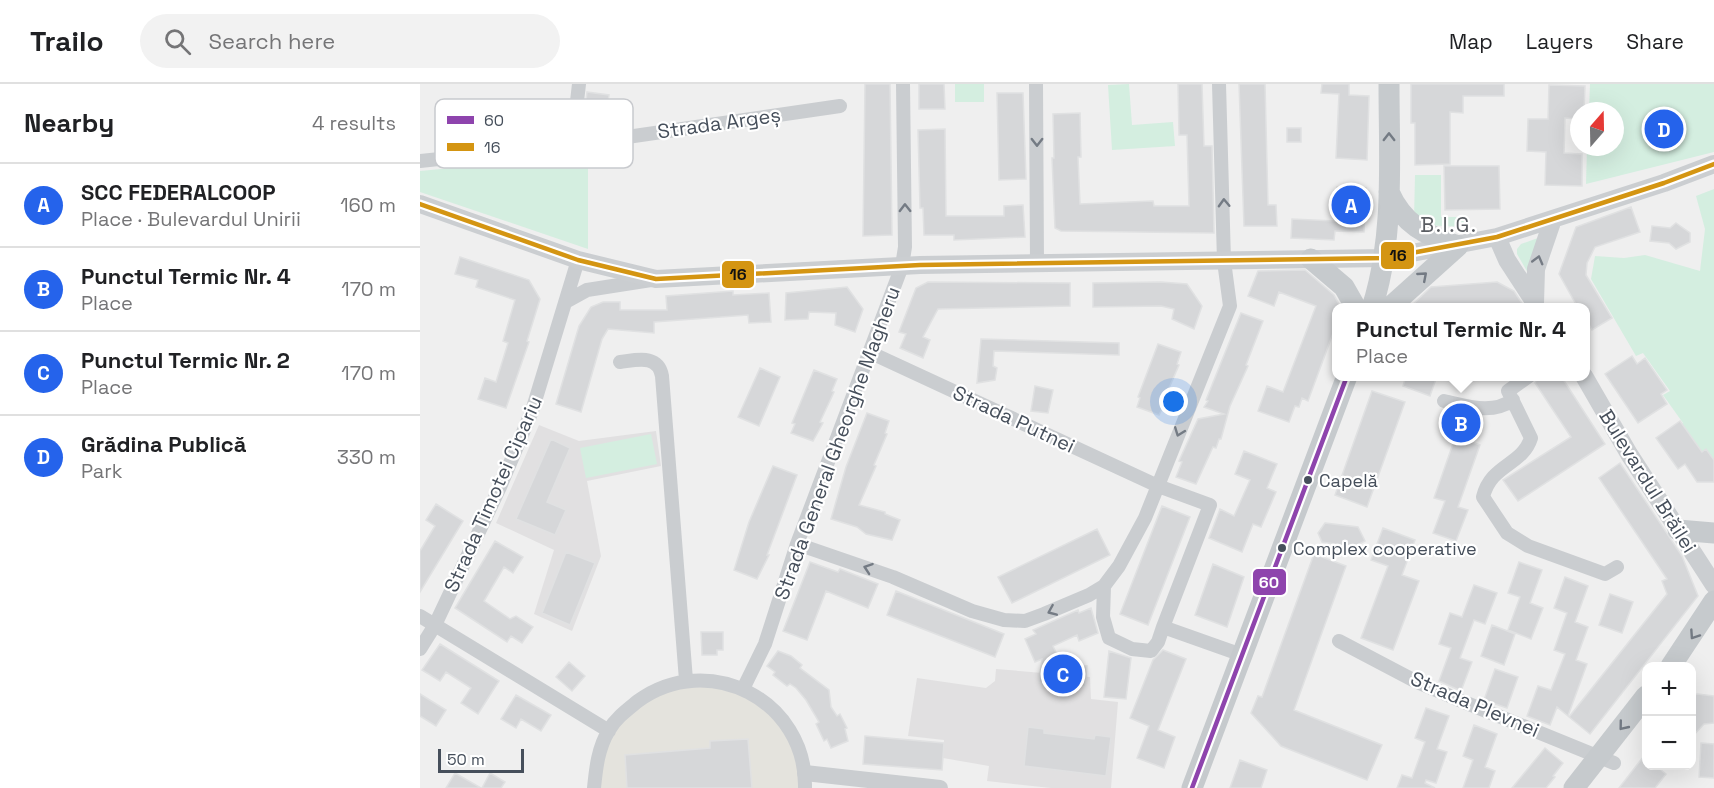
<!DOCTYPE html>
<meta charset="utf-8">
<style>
:root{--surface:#fff;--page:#f2f2f2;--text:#202124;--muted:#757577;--line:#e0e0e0;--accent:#2563eb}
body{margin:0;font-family:"Space Grotesk",sans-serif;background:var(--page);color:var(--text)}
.controls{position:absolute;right:18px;bottom:18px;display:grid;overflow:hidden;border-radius:12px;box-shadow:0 6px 24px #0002}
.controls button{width:54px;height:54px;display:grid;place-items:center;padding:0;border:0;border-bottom:2px solid var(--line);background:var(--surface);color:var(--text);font:30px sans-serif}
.compass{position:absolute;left:1150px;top:18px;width:54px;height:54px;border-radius:50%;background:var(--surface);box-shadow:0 6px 24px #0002;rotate:20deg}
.scale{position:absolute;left:18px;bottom:15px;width:86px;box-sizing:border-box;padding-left:6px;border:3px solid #464f5b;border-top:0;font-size:16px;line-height:21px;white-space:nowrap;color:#464f5b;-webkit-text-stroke:4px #fff;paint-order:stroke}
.you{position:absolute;left:754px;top:318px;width:21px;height:21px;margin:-15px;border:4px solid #fff;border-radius:50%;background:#1a73e8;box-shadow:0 0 0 9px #1a73e833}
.badge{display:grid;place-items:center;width:39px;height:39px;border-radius:50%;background:var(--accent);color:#fff;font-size:20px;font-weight:700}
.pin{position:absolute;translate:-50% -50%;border:3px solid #fff;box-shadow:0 2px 6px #0006}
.popup{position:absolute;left:912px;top:219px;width:258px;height:78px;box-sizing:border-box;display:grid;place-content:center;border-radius:12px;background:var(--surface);filter:drop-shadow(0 2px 4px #0005);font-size:20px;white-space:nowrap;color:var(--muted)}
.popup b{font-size:22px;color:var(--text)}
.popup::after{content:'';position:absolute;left:50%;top:100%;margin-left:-12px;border:12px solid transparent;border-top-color:var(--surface)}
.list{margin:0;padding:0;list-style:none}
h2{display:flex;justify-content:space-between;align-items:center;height:78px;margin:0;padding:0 24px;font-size:26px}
h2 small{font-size:20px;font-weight:400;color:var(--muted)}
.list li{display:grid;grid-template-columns:39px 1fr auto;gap:18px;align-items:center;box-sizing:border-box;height:84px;padding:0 24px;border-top:2px solid var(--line)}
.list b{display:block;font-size:22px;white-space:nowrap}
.list p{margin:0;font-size:20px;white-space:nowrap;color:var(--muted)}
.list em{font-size:20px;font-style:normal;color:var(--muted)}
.icon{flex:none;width:33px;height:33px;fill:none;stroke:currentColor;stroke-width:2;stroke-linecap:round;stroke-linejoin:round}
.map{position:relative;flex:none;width:1294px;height:704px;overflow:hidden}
header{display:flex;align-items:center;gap:36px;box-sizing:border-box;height:84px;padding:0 30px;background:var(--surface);border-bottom:2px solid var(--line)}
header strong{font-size:28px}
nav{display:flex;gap:33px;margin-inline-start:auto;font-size:21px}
.search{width:420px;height:54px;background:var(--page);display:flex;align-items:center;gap:15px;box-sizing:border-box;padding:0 21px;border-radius:33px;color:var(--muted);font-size:22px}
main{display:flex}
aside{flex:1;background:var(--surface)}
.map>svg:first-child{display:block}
</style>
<header>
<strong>Trailo</strong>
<div class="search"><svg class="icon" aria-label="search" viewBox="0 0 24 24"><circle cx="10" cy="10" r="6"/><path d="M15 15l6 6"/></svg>Search here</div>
<nav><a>Map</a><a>Layers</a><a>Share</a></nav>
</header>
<main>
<aside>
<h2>Nearby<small>4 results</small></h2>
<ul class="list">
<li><span class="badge">A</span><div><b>SCC FEDERALCOOP</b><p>Place · Bulevardul Unirii</p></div><em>160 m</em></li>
<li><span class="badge">B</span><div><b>Punctul Termic Nr. 4</b><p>Place</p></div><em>170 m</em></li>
<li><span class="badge">C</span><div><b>Punctul Termic Nr. 2</b><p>Place</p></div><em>170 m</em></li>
<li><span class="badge">D</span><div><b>Grădina Publică</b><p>Park</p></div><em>330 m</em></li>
</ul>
</aside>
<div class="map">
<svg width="1294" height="704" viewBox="0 0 1294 704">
<rect width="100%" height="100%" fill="#efefef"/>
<path fill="#e4e3dd" d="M266 596 323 605 371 648 385 704H174L177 675 203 629Z"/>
<path fill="#e1e0e1" d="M119 341 159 357 236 347 241 382 167 397 181 472 152 547 114 530 134 466 76 439Z
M576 585 670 593 671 615 698 618 691 704H631L567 697 569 682 523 674 524 656 488 652 497 594 566 604 575 597Z"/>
<path fill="#d4eee0" d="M535 0H564V18H535Z
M709 0 712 41 753 38 755 62 692 66 688 1Z
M1170 0H1294V68L1166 100 1167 63H1195V27H1169Z
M168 71V165L0 108V87Z
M995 91H1021V133H1045V143L1002 141 994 135Z
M1294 105V382L1257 343 1263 339 1243 311 1250 307 1223 269 1216 272 1171 195 1175 172 1204 174 1225 171 1280 187 1285 145 1276 112Z
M1118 154 1108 189 1097 170V165L1101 160Z
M231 350 237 380 166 394 160 364Z"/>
<path fill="#d6d7d9" stroke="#e0e1e2" stroke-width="1.5" d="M445 0H470L472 151 443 152Z
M499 0H524L525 25H499Z
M758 0H782L784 62H792L794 149 641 147 635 144 632 74H634L633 30 660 29 661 73H658L660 120 733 117 734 122H769L767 51H759Z
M819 0H845L848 121H856L857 142H824Z
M902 0H929V11L949 12 947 76 916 74 919 10 901 9Z
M991 0H1084V12H1043V29L1030 28V80L995 81V39H991Z
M1129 1 1165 2 1164 27H1159V35L1145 34 1144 69 1162 70V102L1125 101 1126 68 1107 67 1108 35H1128Z
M167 8 189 11 185 36 180 35V40L168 38 169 34 164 33Z
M577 9H603L606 95 579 96Z
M867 44H881V58H867Z
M525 45 526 132H584V122L603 121 605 153 534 156V151H504L503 124H500L498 46Z
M1024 82H1079L1080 125 1025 126Z
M917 103 946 104 944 148 915 147 914 156 871 154 872 135 915 137Z
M1211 123 1220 148 1175 163 1167 179 1166 191 1192 234 1172 246 1166 235V224H1158L1139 190 1156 143Z
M1256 139 1270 149V158L1256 165 1249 159 1230 157 1232 142 1250 144Z
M40 173 109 196 120 215 107 257 109 258 86 324 58 315 65 294 76 298 88 259 83 257 95 216 56 203 58 196 35 190Z
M885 186 914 211 921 224H916V241L888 317 882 314 879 323 875 322 869 338 838 327 847 302 863 308 896 222 859 208 854 222 828 212 838 187Z
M508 198 650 199V222L518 225 503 253 510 256 503 274 480 264 486 250 479 248 496 204Z
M741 198 767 200 782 222 774 245 752 235 754 225 741 222 673 223V199Z
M1077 198 1094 207 1105 224H989L1011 203Z
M427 203 443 225 435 248 415 241 416 229 389 228 388 235 365 236 366 209Z
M313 207V211L349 209 351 238 329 239 328 231 234 238V249L188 245 182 255 161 328 136 320 159 242 171 223 183 218H200V226H247L246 212Z
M821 229 843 237 826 281 828 282 810 322 801 355H799L796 364 793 363 776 400 756 393 762 378 759 377 778 335 804 330 784 323 788 317 786 316Z
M561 255 699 259V271L574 267 573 282 577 284 575 296 557 299Z
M738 260 761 268 757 280 759 281 746 311 748 312 739 331 717 323 720 314 718 313Z
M1212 272 1217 280 1225 274 1247 306 1241 310 1247 320 1218 339 1185 290Z
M340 284 360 293 339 342 318 333Z
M394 286 417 295 412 307 414 308 400 338 403 339 393 357 371 349 375 340 372 339Z
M986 292H1017L1010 312 983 302Z
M1118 292H1141L1185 360 1098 417 1083 396 1151 353 1115 299Z
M615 302 633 306 628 329 611 327Z
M952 307 985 318 947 423 915 411Z
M1029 327 1060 333 1052 358 1060 361 1038 423 1048 426 1036 457 1013 449 1025 417 1014 414 1036 351 1022 346Z
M447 329 469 337 465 349 467 350 454 381 456 382 439 421 465 428V430L480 436 472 456 446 450 437 443 411 435 426 383Z
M1260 337 1282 368 1286 365 1294 376V398H1277L1265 380 1258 385 1236 354Z
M131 355 150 364 127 418 146 426 135 451 96 435Z
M824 367 857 380 847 404 856 408 841 443 833 440 822 468 789 454 800 425 814 432 830 396 815 390Z
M1200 379 1262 472 1278 512 1170 650 1149 633 1247 510 1242 497 1247 495 1179 394Z
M353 382 377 391 347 471H349L337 495 314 486 329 438Z
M16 420 43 437 0 508V467L15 442 6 436Z
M742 422 770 433 728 541 700 530Z
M905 439 938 443 945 457 934 463 902 458 898 449Z
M963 444 995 456 982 491 999 497 973 566 941 554 968 482 951 476Z
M677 445 690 471 592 519 578 493Z
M75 457 103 473 93 489 84 483 64 517 90 535 96 532 113 543 102 559 91 552 87 558 35 524Z
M146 468 175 479 150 541 122 529Z
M894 470 926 482 874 626 962 661 947 696 861 662 831 629 838 612 842 613Z
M390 478 418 488 420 485 458 500 448 524 406 507 387 556 363 547Z
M1099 478 1122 486 1110 519 1123 524 1111 555 1088 546 1100 513 1088 509Z
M793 480 824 493 807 543 775 531Z
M1145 493 1168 502 1155 538 1168 543 1156 576 1167 580 1148 632 1137 623 1130 641 1107 632 1118 602 1131 606 1145 570 1134 566 1147 529 1134 524Z
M1054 501 1077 509 1065 540 1054 536 1040 574 1052 578 1041 607 1019 597 1031 564 1019 560 1030 529 1042 533Z
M476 507 584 550 575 573 467 531Z
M1190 510 1213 518 1202 549 1179 541Z
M671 524 678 549 659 557 657 551 633 562 641 579 667 582 665 603 619 598 622 575 615 578 605 555 616 550 613 546 658 526 659 529Z
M1072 541 1095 550 1084 581 1061 572Z
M281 548H303V566H297V571H282Z
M20 560 79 597 58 630 41 619 51 604 26 588 20 597 2 586Z
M743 566 766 575 738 646 755 653 744 684 717 674 729 642 710 634 733 576Z
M358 567 371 572 382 581 380 584 409 606 411 623 417 632 420 630 427 644 425 645 428 657 411 664 407 655 404 657 396 640 399 638 386 616 376 604 370 600 367 602 353 591 355 588 347 582Z
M689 567 711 574 706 615 684 613Z
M149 578 165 592 152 607 136 593Z
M1075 585 1098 593 1087 624 1064 616Z
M0 610 26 626 16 642 0 632Z
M1277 610 1294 612V639L1284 640 1272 653V612Z
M96 611 131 631 121 647 101 635 96 644 81 635Z
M1006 624 1029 632 1017 665 1027 668 1016 699 1006 696 1005 699 1015 704H977L982 691 992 694 1005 658 995 654Z
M1054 641 1077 650 1065 683 1075 687 1069 704H1043L1053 676 1043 672Z
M608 643 624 645V649L674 655 675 651 691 653 686 692 604 682Z
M445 652 524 659 522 686 443 680Z
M328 655 332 704H207L205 671 290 664V657Z
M1281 659 1294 660V694L1279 693Z
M1125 664 1143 679 1133 692 1135 693 1126 704H1092Z
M1227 668V681H1235L1246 690 1235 704H1199Z
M820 676 847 686 841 704H810Z
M35 689 61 704H26Z
M70 689 85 698 81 704H62Z"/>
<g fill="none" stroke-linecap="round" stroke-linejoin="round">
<path stroke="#cacdd0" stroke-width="14" d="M616 0 617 178
M152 61 159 0
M0 77 152 61 420 22
M147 217 167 206 231 196
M449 268 738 402 790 421 743 543 822 571
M200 278C217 276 238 270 242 292L266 596
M1109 292 1088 307 1111 354C1102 382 1071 380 1063 413L1087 449 1108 462 1185 490 1197 483
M1024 317C1048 322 1071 331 1093 316
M377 460 473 493 552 527 584 536 605 537 624 530 669 511 684 502 699 482 725 434 810 222 804 177 799 0
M684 502 683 533 689 554 712 565 731 567 738 558 743 543
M0 532 189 647
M919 557 995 597 1044 618 1194 679
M0 565 15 541 80 403 112 327 158 176
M323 605 345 560 377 460 482 182 485 163 483 0
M174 704C176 684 178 664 189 646 196 634 207 626 218 617 288 566 387 616 385 704"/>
<path stroke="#cacdd0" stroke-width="16" d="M385 689 520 704"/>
<path stroke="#cbced1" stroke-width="18" d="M0 120 158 176 236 195 500 181 965 174 1077 153 1244 99 1294 80
M1077 153 1087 176 1115 219
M1115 219 1116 185 1133 135
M1164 292 1209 370 1294 501"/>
<path stroke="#c6cacd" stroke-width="21" d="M969 108C983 140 1005 151 1038 162
M891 175 924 203 936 224
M952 224C975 152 969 75 969 0
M969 224 1038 162
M1258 446 1294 449
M1251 582 1294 517
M772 704 927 292
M1154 704 1226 612"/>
<g stroke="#fff" stroke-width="9">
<path id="bus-1" d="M772 704 927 292"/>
</g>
<g stroke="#fff" stroke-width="9">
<path id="bus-2" d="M0 120 158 176 236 195 500 181 965 174 1077 153 1244 99 1294 80"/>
</g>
<use href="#bus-1" stroke="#8e44ad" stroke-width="4.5"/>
<use href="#bus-2" stroke="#d49512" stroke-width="4.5"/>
</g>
<defs><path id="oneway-chevron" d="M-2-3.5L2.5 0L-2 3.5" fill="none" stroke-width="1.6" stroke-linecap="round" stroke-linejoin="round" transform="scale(1.5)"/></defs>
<g stroke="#737a83">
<use href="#oneway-chevron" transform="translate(969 53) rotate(-90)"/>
<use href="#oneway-chevron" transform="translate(1003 192) rotate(-41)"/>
<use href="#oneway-chevron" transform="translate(1274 551) rotate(124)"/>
<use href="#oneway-chevron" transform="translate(1203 642) rotate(129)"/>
</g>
<g stroke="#747b84">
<use href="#oneway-chevron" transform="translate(617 58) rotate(90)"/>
<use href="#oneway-chevron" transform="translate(804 119) rotate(-92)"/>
<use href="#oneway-chevron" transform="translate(485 124) rotate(-91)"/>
<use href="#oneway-chevron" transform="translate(759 348) rotate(111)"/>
<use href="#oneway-chevron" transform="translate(448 484) rotate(-161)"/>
<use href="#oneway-chevron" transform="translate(632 527) rotate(157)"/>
</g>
<use stroke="#757b84" href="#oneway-chevron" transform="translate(1118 176) rotate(-75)"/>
<g fill="#464f5b" stroke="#fff" stroke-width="2">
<circle cx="888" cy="396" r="5"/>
<circle cx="862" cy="464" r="5"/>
</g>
<g text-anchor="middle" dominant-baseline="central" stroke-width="4.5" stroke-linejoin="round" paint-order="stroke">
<g font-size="18" fill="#464f5b" stroke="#fff" text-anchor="start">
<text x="899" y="396">Capelă</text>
<text x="873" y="464">Complex cooperative</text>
</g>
<g font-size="20" fill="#464f5b" stroke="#fff">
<text transform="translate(299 39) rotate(-8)">Strada Argeș</text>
<text transform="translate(594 335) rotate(25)">Strada Putnei</text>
<text transform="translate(417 359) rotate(-70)">Strada General Gheorghe Magheru</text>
<text transform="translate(1228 397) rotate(58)">Bulevardul Brăilei</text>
<text transform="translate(73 410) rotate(-66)">Strada Timotei Cipariu</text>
<text transform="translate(1055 620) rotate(23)">Strada Plevnei</text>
</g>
<g font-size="21" letter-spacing="1.5" fill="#5a5d62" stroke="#fff">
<text x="1029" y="140">B.I.G.</text>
</g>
</g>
<rect x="15" y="15" width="198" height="69" rx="9" fill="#fff" stroke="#c8cace" stroke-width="1.5"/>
<rect x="27" y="32" width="27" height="8" fill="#8e44ad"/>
<rect x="27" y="59" width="27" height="8" fill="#d49512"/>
<g font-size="16" fill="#464f5b">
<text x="64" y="42">60</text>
<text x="64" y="69">16</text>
</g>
<g stroke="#fff" stroke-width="2">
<rect x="960" y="157" width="35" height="29" rx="6" fill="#d49512"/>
<rect x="301" y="176" width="34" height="29" rx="6" fill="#d49512"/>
<rect x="832" y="484" width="35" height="28" rx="6" fill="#8e44ad"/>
</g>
<g font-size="16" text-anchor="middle" font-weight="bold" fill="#fff">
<text x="849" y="504">60</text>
</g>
<g font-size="16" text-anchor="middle" font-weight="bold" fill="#111">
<text x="978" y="177">16</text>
<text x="318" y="196">16</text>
</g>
</svg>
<div class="controls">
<button>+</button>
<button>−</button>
</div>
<svg class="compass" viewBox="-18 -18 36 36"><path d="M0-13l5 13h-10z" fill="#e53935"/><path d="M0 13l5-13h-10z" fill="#757577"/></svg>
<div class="scale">50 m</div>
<div class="you"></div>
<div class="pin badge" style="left:931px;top:121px">A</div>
<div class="pin badge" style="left:1041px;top:339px">B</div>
<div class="popup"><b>Punctul Termic Nr. 4</b>Place</div>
<div class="pin badge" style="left:643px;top:590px">C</div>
<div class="pin badge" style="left:1244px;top:45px">D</div>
</div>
</main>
